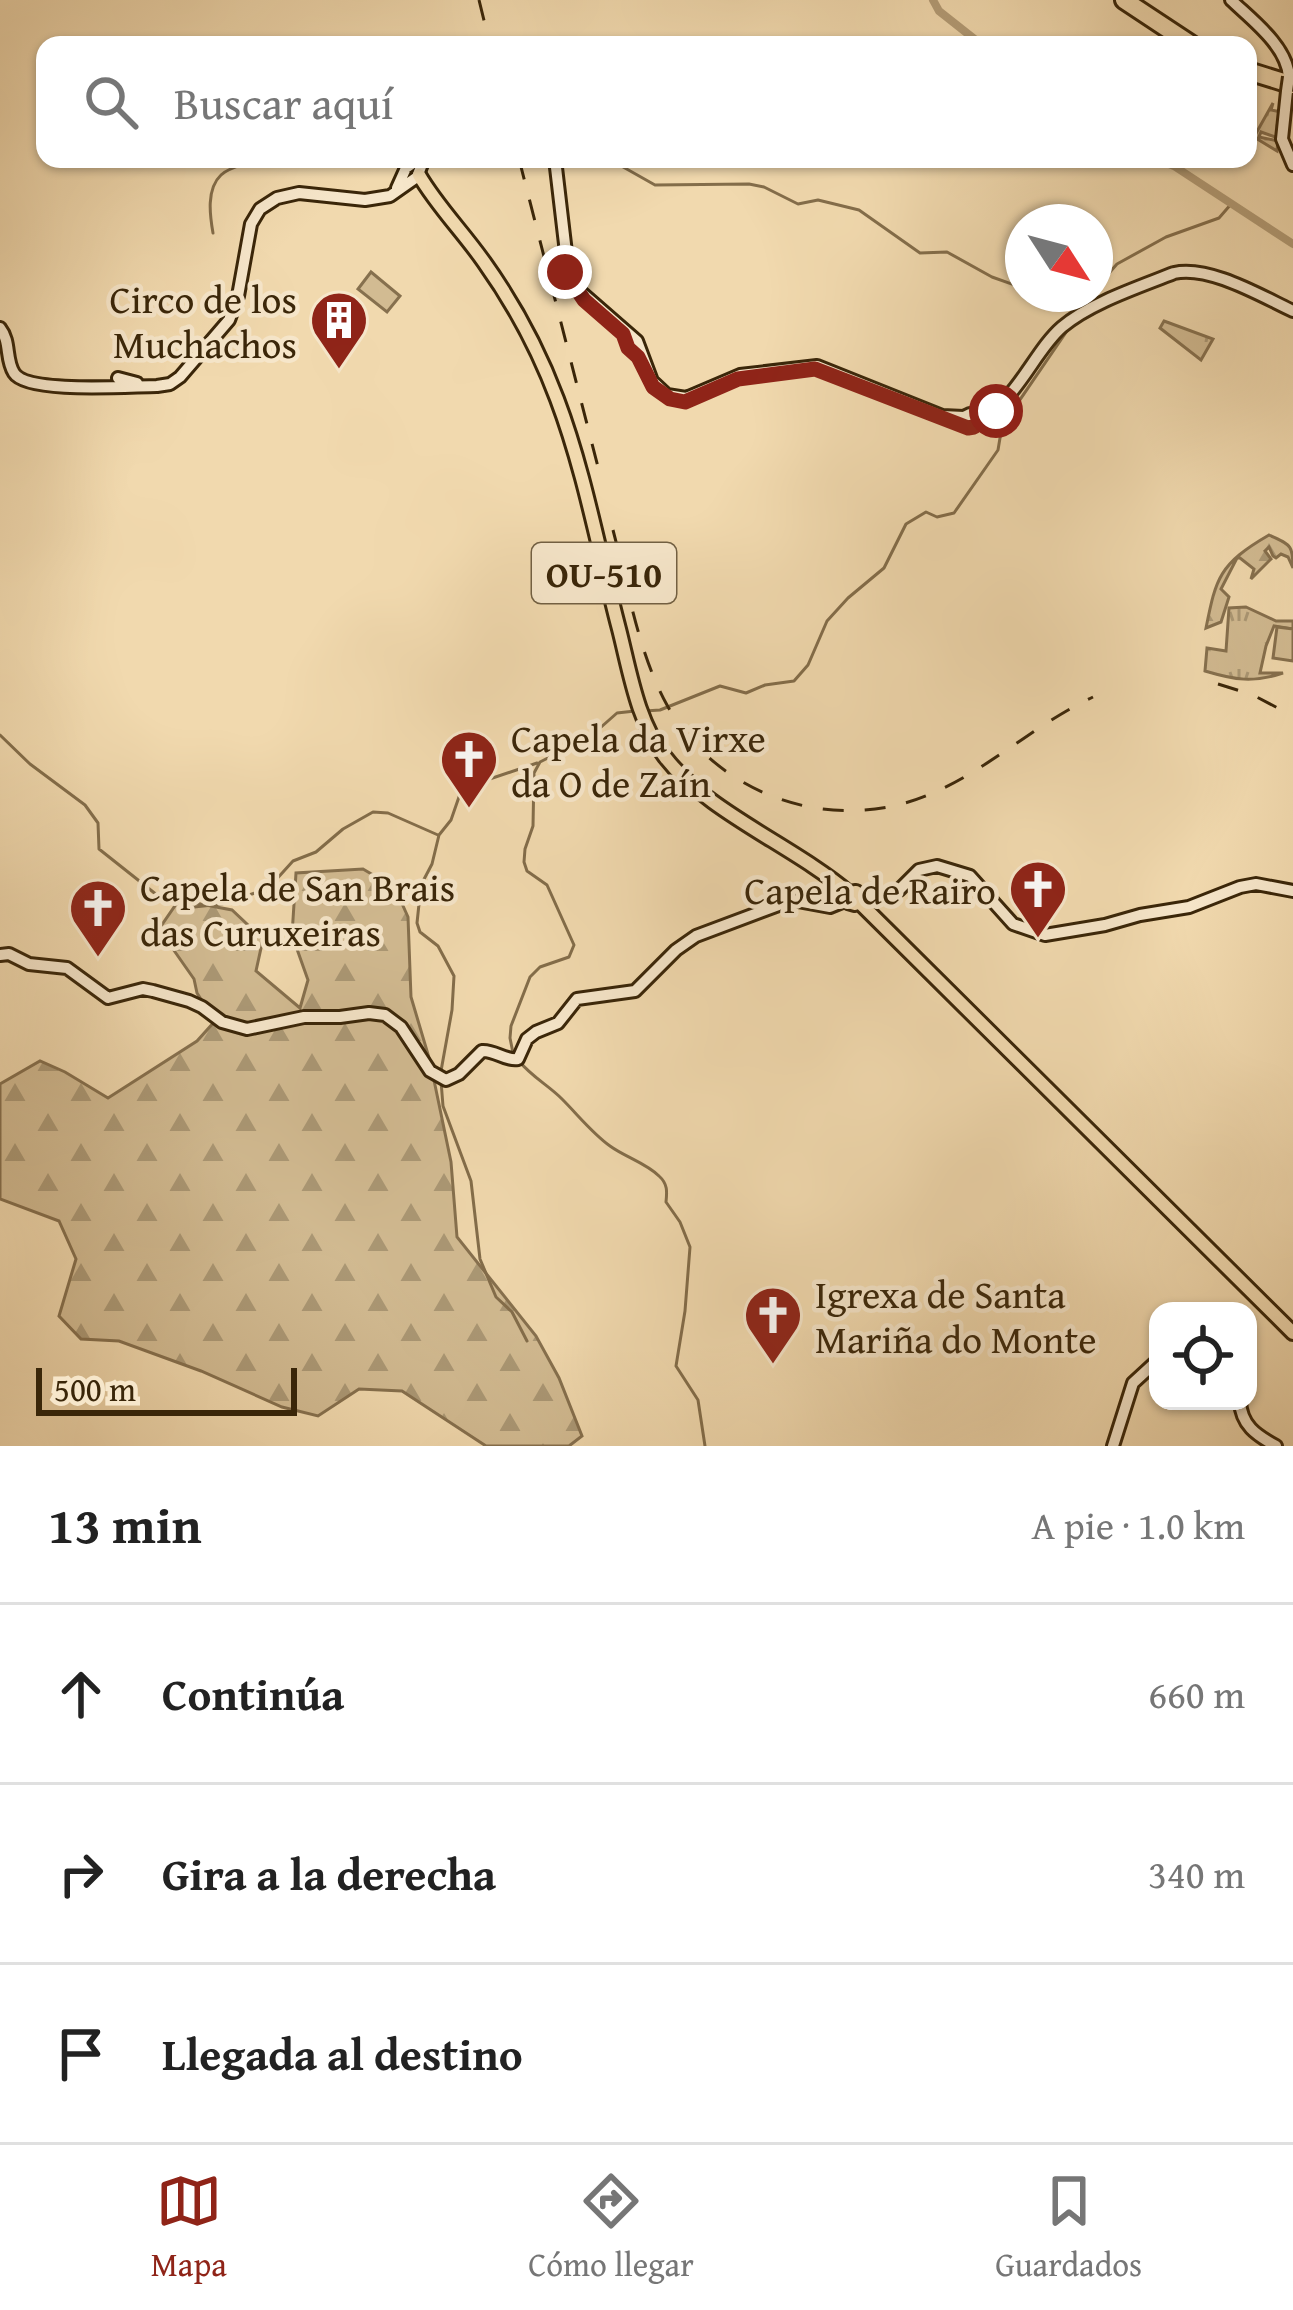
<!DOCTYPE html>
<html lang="es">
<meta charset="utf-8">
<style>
:root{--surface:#fff;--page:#f2f2f2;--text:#222;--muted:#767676;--line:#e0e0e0;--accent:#8f2418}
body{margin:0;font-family:"Gentium Book Plus",serif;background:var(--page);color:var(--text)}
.controls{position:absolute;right:36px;bottom:36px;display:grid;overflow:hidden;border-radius:24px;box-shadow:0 3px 9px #0004}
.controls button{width:108px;height:108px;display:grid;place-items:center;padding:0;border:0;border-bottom:3px solid var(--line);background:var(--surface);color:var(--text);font:60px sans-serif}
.compass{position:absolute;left:1005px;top:204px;width:108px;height:108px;border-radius:50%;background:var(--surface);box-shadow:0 3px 9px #0004;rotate:126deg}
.scale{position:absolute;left:36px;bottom:30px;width:261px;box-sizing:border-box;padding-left:12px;border:6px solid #3a2609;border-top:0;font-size:33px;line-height:42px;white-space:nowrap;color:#3a2609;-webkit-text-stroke:9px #f6e6ca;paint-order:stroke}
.stop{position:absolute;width:36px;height:36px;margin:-27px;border:9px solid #8f2418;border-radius:50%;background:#fff}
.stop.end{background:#8f2418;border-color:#fff;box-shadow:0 3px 12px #0008}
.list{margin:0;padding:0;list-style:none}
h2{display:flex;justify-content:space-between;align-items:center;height:156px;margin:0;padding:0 48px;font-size:51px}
h2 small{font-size:39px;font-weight:400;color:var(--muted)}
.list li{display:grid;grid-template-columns:78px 1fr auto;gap:36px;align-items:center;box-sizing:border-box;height:180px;padding:0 48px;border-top:3px solid var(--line)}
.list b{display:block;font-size:45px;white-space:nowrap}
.list em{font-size:39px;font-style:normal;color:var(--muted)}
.icon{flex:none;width:66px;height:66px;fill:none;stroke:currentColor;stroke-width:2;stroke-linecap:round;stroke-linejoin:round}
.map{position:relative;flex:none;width:1293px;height:1446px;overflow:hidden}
.search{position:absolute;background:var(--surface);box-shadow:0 3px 9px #0004;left:36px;right:36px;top:36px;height:132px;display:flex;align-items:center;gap:30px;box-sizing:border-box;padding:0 42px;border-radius:24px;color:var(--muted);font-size:45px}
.sheet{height:696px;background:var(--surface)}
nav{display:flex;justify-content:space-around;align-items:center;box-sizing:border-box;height:168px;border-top:3px solid var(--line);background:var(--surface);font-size:33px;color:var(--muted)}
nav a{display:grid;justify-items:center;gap:6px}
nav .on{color:var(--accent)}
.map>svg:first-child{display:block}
</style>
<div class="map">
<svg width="1293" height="1446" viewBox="0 0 1293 1446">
<defs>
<pattern id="grass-tufts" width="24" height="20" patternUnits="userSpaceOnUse" patternTransform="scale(3)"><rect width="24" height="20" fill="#d2bb92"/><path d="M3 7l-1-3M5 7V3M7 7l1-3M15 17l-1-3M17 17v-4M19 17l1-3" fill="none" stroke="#ab9875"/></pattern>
<pattern id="forest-firs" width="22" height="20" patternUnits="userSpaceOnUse" patternTransform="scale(3)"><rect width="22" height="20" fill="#d2bb92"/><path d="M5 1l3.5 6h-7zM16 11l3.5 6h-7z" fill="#ab9875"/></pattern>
<pattern id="park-crowns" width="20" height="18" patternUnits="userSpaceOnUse" patternTransform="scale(3)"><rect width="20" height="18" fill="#d2bb92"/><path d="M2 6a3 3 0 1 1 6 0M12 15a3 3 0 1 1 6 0" fill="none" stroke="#ab9875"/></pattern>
<pattern id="garden-dots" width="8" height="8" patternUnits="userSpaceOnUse" patternTransform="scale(3)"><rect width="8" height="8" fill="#d2bb92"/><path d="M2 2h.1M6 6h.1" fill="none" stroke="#ab9875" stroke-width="1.8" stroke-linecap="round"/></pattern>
</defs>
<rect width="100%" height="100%" fill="#f1d9ae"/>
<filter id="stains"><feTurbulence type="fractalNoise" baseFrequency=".00167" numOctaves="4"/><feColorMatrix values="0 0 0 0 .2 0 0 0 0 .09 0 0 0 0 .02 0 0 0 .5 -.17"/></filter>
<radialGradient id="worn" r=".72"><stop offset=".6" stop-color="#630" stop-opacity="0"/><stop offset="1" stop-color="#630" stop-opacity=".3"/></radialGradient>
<path fill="url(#grass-tufts)" stroke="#86704e" stroke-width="3" d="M1246 607 1276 621H1293V629L1274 626 1266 646 1260 673H1283C1253 683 1235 680 1205 671L1207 648 1226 651 1229 608Z"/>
<path fill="url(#forest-firs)" stroke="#86704e" stroke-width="3" d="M1269 535C1290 545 1293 544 1293 568L1288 557 1281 554 1276 558 1273 556 1269 547 1265 551 1271 559 1251 579 1254 569 1240 558H1237L1221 589 1229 597 1221 622 1206 628C1216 578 1219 564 1269 535Z
M363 869 395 888 408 917 411 997 430 1061 451 1162 457 1237 536 1336 559 1378 582 1436 569 1446H486L402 1391 359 1389 318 1416 282 1407 201 1371 119 1341 81 1339 59 1316 76 1259 59 1221 0 1199V1084L40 1061 65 1072 108 1098 197 1041 215 1021 197 993 194 979 159 929 179 900 232 910 263 939 256 971 300 1008 308 980 292 935 296 873Z"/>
<path fill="url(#park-crowns)" stroke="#86704e" stroke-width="3" d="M1164 321 1213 339 1201 360 1160 328Z"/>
<path fill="url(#garden-dots)" stroke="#86704e" stroke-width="3" d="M1273 103 1271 110 1281 112 1278 138 1261 132 1259 137 1278 141 1277 151 1254 137Z"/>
<path fill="#d2bb92" stroke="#86704e" stroke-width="3" d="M371 272 400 296 387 312 358 289Z
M1277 627 1293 629V661L1273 658Z"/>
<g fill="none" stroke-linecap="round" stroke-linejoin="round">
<path stroke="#836d4a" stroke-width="3" d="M609 159 655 185 749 184 764 187 798 204 818 200 859 210 920 253 947 252 992 277 1023 288
M213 233C210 216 206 189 221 175 229 167 247 164 258 159
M1095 289 1117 264 1166 237 1219 218 1232 203
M1080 310 1091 294
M645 711 660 710 720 686 746 693 765 685 794 681 808 665 827 621 848 598 884 568 906 524 926 512 937 517 954 513 998 450 1002 426 1069 328
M0 735 30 764 85 805 98 823 99 849 162 899 194 907 222 904 258 892 274 882 293 861 316 852 343 829 373 812 388 813 438 835
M513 1053 510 1038 511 1026 530 977 540 967 569 957 574 945 547 885 527 871 524 862 525 849 533 826 534 773 540 762 591 736 617 713 635 711
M519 1061C532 1077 548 1085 562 1099 578 1115 592 1133 610 1146 625 1157 646 1163 659 1176 668 1184 667 1192 666 1202L680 1222 690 1247 685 1311 676 1366 698 1400 705 1446
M441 1071 452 1010 454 976 438 946 420 932 417 923 421 885 432 864 439 835 451 820 460 794 466 787 537 763
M441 1081 443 1106 471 1181 480 1259 496 1297 512 1312 527 1341"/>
<path stroke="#b39c76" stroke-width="8" d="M933 0 939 11 982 45
M1157 159 1174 166 1293 244"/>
<g stroke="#3a2609" stroke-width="16">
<path id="secondary" d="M1231 0C1252 20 1287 46 1289 77
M1287 91 1282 139 1293 165
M555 159 567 261 571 276 582 293 637 341 652 381 667 395 686 398 740 375 817 366 942 416 964 417 970 414 978 417C1015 406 1033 352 1062 327 1090 303 1139 287 1174 273 1209 265 1261 296 1293 311
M397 188 406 168 419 159
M0 328C11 342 5 359 14 373 27 394 130 386 157 386L170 384 180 377 229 320 238 296 251 224 260 209 277 198 299 193 365 200 390 196 417 177 424 159
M118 378 137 383
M859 896 892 894 899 890 919 870 937 866 970 876 1013 924 1045 935 1105 925 1140 915 1189 907 1240 887 1256 884 1293 891
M0 955 9 954 29 964 67 968 108 998 143 989 153 991 189 1001 202 1007 222 1022 247 1029 304 1017H340L369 1013 385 1015 401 1027 430 1071 446 1080 459 1074 482 1051C495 1050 505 1061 518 1059L527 1039 536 1032 558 1023 577 999 635 991 676 950 696 936 792 900 830 907 847 900
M1240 1401C1241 1425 1256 1435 1276 1446
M1113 1446 1133 1383 1158 1360"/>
</g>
<g stroke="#3a2609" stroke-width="18">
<path id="primary" d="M419 175C437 206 463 232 484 262 514 304 539 351 557 399 585 473 599 553 619 629 630 672 637 721 665 757 707 812 794 846 849 893L856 892 858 901
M849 893 848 902 855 904 858 901 1293 1333"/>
</g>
<g stroke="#3a2609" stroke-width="22">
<path id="highway" d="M1124 0 1192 45
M1248 71 1293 85"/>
</g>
<use href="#secondary" stroke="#f6e6ca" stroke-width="10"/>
<use href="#primary" stroke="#f1d9ae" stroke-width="12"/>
<use href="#highway" stroke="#f1d9ae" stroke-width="16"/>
<path stroke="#3a2609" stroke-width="3" stroke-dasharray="21 21" stroke-linecap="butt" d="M479 0 490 45
M519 159 598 467
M613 530C628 587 638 652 667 705 717 796 832 835 928 795 987 771 1035 724 1093 697
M1218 684 1253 695 1293 716"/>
<g stroke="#3a2609" stroke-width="16" stroke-linecap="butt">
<path id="secondary-bridge" d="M1287 91 1289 77"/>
</g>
<use href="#secondary-bridge" stroke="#f6e6ca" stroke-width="10"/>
</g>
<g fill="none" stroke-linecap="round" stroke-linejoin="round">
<path stroke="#8f2418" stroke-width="15" d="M565 272 584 300 623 334 628 348 638 357 653 387 670 399 685 402 738 379 815 369 968 428 974 427 996 411"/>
</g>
<defs>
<g id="building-pin" transform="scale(3)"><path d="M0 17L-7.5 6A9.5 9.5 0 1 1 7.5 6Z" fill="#8f2418" stroke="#f6e6ca"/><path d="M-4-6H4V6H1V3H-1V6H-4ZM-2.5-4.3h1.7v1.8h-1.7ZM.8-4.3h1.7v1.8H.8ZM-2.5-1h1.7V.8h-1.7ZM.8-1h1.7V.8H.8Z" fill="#fff"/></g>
<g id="church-pin" transform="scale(3)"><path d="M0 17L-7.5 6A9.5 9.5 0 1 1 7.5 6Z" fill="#8f2418" stroke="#f6e6ca"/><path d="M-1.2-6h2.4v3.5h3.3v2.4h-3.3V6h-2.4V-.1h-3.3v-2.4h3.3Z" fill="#fff"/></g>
</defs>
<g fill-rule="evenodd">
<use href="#building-pin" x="339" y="320"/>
<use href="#church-pin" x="469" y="759"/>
<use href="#church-pin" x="1038" y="889"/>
<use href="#church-pin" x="98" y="908"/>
<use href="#church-pin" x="773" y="1315"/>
</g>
<g text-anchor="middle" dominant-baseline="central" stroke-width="9" stroke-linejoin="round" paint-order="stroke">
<rect fill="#f6e6ca" stroke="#726043" stroke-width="3" x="532" y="543" width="144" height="60" rx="9"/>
<g font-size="36" font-weight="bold" fill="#3a2609">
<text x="604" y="573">OU-510</text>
</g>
<g font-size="39" fill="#3a2609" stroke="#f6e6ca" text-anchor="start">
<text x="297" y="298" text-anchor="end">Circo de los<tspan x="297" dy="45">Muchachos</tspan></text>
<text x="511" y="737">Capela da Virxe<tspan x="511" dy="45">da O de Zaín</tspan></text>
<text x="140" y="886">Capela de San Brais<tspan x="140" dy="45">das Curuxeiras</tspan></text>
<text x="996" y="889" text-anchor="end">Capela de Rairo</text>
<text x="815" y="1293">Igrexa de Santa<tspan x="815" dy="45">Mariña do Monte</tspan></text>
</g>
</g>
<rect width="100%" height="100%" filter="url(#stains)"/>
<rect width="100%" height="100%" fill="url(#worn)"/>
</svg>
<div class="controls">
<button><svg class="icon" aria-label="locate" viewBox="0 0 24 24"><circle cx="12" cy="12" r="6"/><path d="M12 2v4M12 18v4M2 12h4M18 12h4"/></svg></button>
</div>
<svg class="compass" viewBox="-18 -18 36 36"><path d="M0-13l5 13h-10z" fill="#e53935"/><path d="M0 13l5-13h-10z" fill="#767676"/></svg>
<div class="scale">500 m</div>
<div class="stop" style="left:996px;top:411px"></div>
<div class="stop end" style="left:565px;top:272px"></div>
<div class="search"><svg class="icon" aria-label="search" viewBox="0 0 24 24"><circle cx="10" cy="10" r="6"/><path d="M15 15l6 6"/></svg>Buscar aquí</div>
</div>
<section class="sheet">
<h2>13 min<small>A pie · 1.0 km</small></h2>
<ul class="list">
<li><svg class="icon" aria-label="ahead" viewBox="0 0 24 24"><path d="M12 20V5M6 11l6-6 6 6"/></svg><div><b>Continúa</b></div><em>660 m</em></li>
<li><svg class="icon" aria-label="right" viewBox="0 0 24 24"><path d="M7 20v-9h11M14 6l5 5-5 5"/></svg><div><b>Gira a la derecha</b></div><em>340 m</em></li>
<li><svg class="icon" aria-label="arrive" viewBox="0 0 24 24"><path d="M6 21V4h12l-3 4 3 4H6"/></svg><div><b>Llegada al destino</b></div></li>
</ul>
</section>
<nav>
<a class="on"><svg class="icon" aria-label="map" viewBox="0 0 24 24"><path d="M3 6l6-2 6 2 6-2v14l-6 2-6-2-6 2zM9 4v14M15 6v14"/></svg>Mapa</a>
<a><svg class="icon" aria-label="directions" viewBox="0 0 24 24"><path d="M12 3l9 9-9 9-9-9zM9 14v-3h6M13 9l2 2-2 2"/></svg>Cómo llegar</a>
<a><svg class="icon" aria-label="saved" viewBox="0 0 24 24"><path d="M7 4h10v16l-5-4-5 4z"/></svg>Guardados</a>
</nav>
